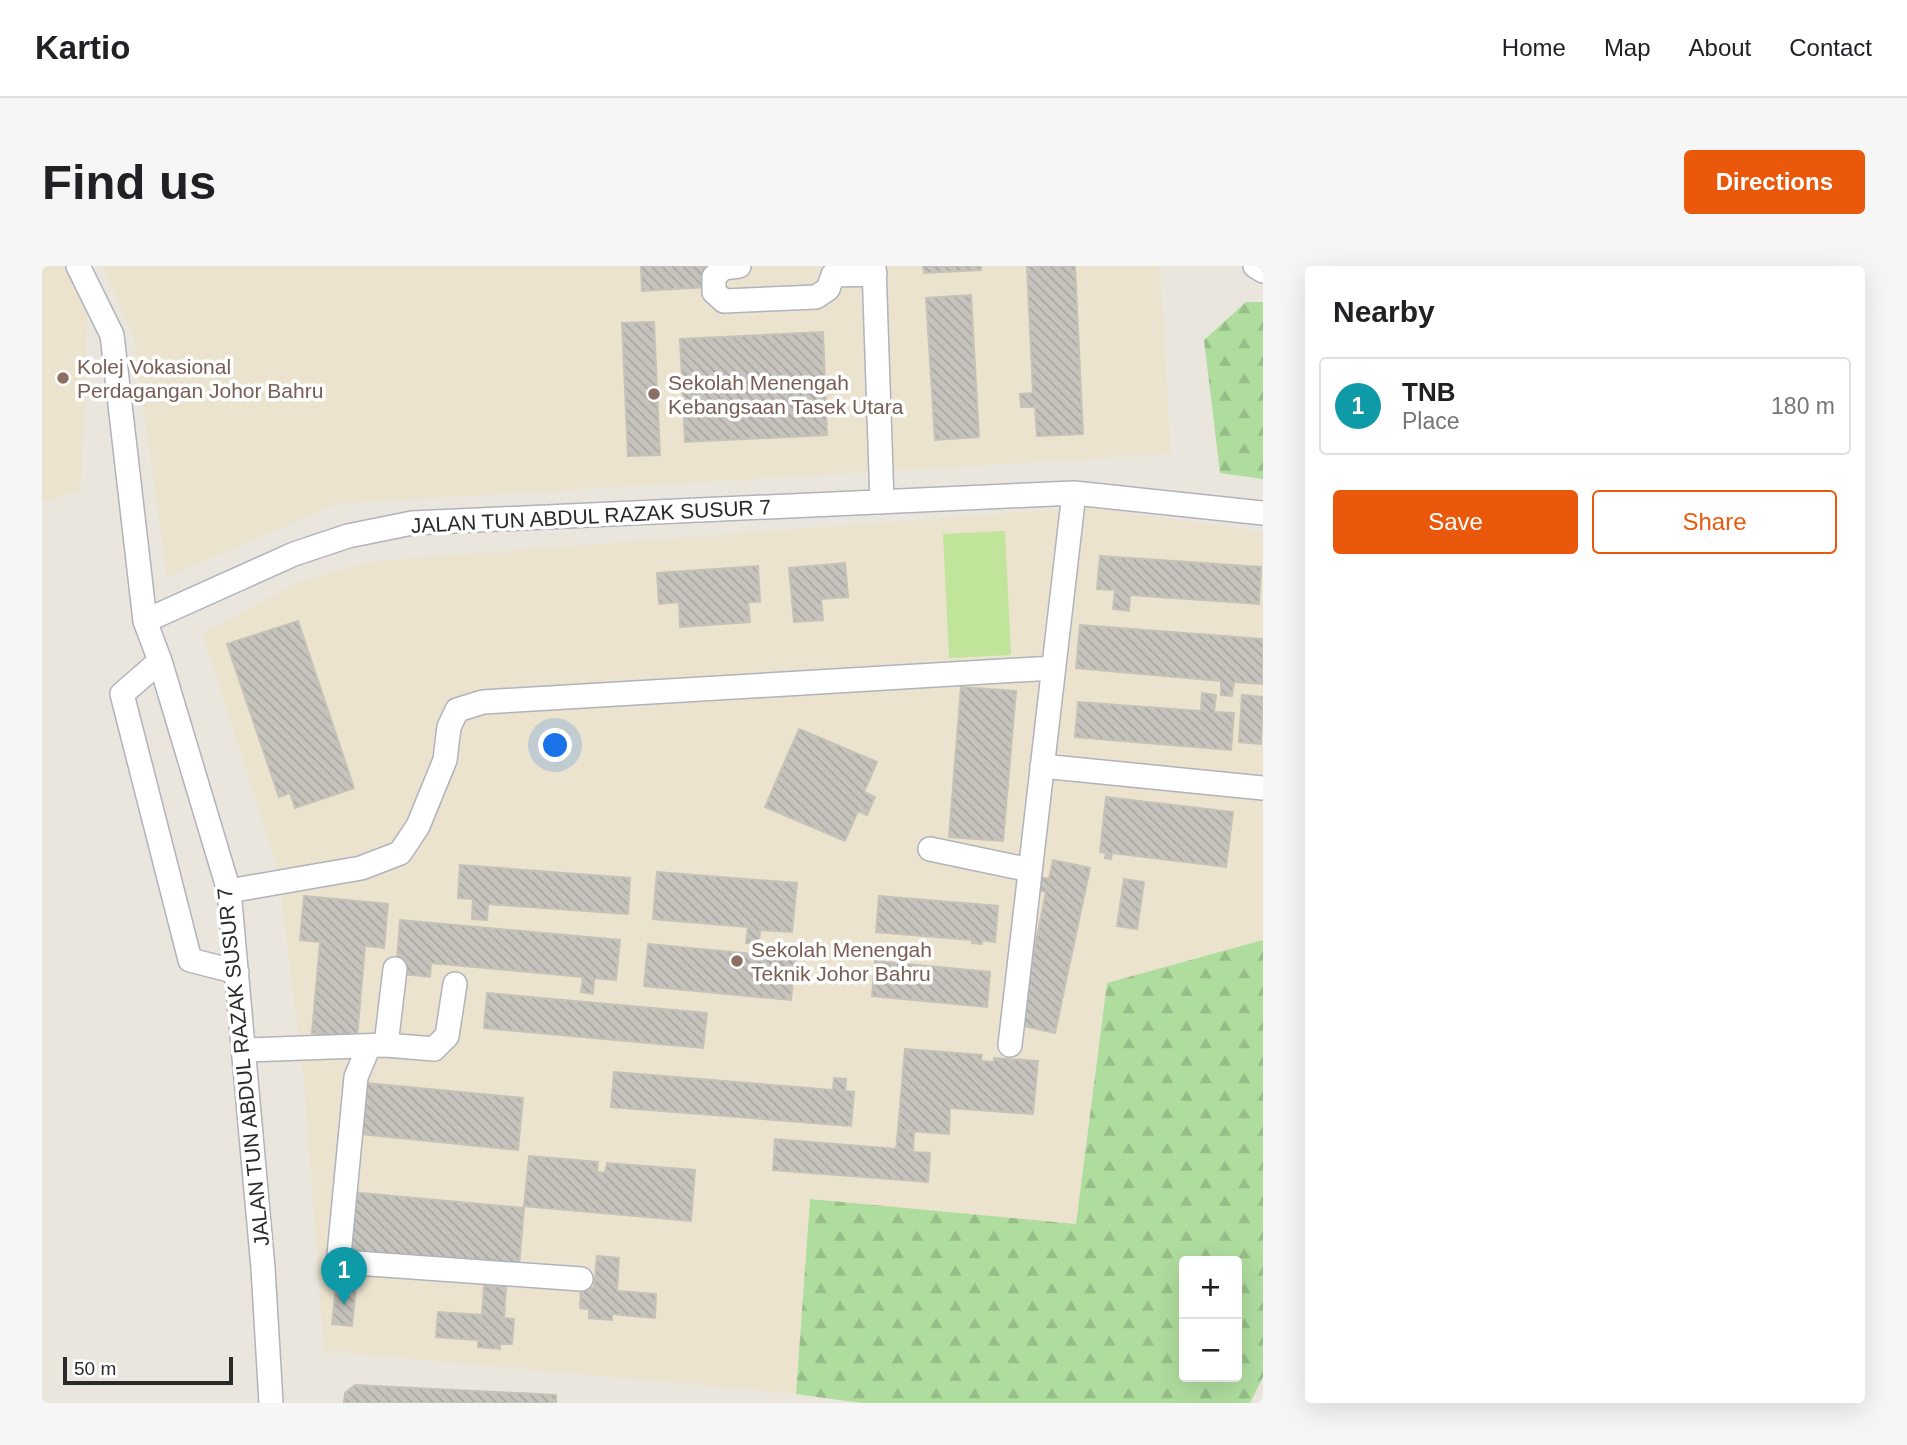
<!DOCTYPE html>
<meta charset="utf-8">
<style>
:root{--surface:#fff;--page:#f6f6f6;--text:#202124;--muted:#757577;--line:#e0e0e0;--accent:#ea580c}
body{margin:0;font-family:Arial,sans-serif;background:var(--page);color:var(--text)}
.controls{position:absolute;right:21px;bottom:21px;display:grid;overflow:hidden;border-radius:7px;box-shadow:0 7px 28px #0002}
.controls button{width:63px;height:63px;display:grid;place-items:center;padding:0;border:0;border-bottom:2px solid var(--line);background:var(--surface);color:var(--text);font:35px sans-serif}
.scale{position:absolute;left:21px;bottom:18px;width:170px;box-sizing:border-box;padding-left:7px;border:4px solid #2a2a2a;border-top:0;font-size:19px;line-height:24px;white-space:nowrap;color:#2a2a2a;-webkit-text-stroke:5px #fff;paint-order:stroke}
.you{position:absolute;left:514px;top:480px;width:24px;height:24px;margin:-18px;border:5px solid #fff;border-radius:50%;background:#1a73e8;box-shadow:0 0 0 10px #1a73e833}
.badge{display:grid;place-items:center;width:46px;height:46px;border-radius:50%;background:var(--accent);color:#fff;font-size:23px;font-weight:700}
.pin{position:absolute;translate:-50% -58px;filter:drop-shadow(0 2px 4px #0008)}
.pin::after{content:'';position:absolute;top:37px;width:24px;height:21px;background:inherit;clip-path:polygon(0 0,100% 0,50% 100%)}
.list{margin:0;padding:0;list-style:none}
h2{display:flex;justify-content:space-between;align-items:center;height:91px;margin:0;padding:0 28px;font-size:30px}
h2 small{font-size:23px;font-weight:400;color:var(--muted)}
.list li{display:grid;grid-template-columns:46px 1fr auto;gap:21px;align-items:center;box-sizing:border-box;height:98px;margin:0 14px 14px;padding:0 14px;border:2px solid var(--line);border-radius:7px}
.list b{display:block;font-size:26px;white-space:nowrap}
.list p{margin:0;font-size:23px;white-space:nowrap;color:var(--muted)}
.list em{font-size:23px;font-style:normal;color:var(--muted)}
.actions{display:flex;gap:14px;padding:21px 28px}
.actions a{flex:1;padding:16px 0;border:2px solid var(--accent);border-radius:7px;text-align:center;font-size:24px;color:var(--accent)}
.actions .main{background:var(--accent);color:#fff}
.map{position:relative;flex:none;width:1221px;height:1137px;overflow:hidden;border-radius:7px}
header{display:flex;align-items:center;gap:42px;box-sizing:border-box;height:98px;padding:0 35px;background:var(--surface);border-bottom:2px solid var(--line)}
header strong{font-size:33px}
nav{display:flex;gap:38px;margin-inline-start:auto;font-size:24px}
.intro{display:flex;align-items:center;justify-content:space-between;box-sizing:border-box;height:168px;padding:0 42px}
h1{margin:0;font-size:49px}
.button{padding:18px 32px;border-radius:7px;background:var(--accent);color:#fff;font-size:24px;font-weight:700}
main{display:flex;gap:42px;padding:0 42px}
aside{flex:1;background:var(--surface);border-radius:7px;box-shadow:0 7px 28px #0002}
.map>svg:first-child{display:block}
</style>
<header>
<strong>Kartio</strong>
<nav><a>Home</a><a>Map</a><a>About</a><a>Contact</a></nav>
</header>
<div class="intro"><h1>Find us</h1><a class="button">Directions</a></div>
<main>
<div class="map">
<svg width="1221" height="1137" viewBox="0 0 1221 1137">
<defs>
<pattern id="forest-firs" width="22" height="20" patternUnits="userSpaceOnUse" patternTransform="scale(1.75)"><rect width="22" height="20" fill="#afdd9e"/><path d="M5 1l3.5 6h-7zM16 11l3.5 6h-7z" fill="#97be88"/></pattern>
<pattern id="building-back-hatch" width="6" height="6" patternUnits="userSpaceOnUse" patternTransform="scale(1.75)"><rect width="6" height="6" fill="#c6c2bc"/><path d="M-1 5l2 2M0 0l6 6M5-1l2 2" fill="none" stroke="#aaa7a2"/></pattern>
</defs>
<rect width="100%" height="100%" fill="#ebe6dd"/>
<path fill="#ebe3ce" d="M0 0H47L39 224 0 236Z
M60 0H1118L1129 188 294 238 125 311 91 68Z
M1045 241 1221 266V674L1065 717 1034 958 768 933 754 1128 282 1085 262 816 236 604 161 368 256 316 332 295Z"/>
<path fill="url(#forest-firs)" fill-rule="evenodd" d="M1204 36H1221V213L1178 207 1162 74Z
M1221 674V1111L1208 1137H819L754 1128 768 933 1034 958 1065 717ZM1195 995V1111H1142V995Z"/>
<path fill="#bfe49a" d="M963 265 969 389 907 392 901 268Z"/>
<path fill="url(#building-back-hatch)" stroke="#c6c2b7" stroke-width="2" d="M599 0H663L665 21 600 25Z
M881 0H939V4L882 7Z
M985 0H1033L1041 168 995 170 993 141H979L978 128 991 127Z
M929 29 937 171 893 174 884 32Z
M612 56 618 189 586 190 580 57Z
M781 66 785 169 643 176 638 73Z
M1058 290 1219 301 1217 338 1088 329 1087 345 1071 343 1073 324 1055 323Z
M803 297 806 331 779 333 781 354 752 356 747 302Z
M716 300 718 336H706L708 356 638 361 637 336 617 338 615 307Z
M256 355 312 522 253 542 248 527 237 531 185 378Z
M1038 359 1221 373V418L1192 416 1190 430 1179 429V415L1034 402Z
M919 421 974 425 961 575 907 571Z
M1160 427 1174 429 1172 446 1192 447 1189 484 1033 471 1036 436 1159 445Z
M1200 429 1221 431 1219 478 1197 476Z
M757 463 835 496 822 526 833 531 825 549 816 545 803 575 723 541Z
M1064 531 1191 546 1184 601 1070 587 1069 593 1063 592 1064 587 1058 586Z
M1011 594 1048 602 1013 767 977 759 1004 626 991 623 993 610 1007 613Z
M418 599 588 612 586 648 446 638 445 654 430 653 431 633 416 632Z
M615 606 755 617 750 666 718 664 717 678 704 677 706 661 611 653Z
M1082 613 1102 616 1095 663 1075 660Z
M262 630 346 638 342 682 323 680 315 771 270 767 278 676 258 674Z
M837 630 956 640 953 676 940 674V678L930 677V674L834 666Z
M358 654 578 674 574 714 552 712 551 728 539 726 541 711 389 697 388 711 361 708 362 694 355 693Z
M606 678 753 692 749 734 602 720Z
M833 695 948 706 945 741 830 730Z
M445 727 665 747 661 782 442 762Z
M863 783 940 789 939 795 952 796V792L996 795 991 848 908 842 907 868 856 864Z
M572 806 791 824 792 812 804 813 803 825 812 826 809 860 569 841Z
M314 816 481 832 476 884 309 867Z
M856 865 872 866 871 886 888 887 886 916 731 904 733 873 854 883Z
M487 890 556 896 555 906 563 907 565 897 653 904 649 955 482 940Z
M308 926 482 942 477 1000 303 984Z
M555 990 577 992 575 1025 614 1028 613 1052 570 1048V1054L547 1052V1043L538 1042 539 1021 552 1022Z
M294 1018 314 1020 310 1060 290 1058Z
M442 1020 464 1021 462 1052 472 1053 470 1078H458V1083L436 1081V1074L394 1071 396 1046 440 1049Z
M313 1119 514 1129V1137H302L303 1127Z"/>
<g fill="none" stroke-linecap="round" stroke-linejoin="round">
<g stroke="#b0b2bc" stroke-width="26">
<path id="minor" d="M36 0 70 69 103 355 118 395 187 625 221 1002 229 1137
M697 0 681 2 672 11V26L682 35 774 31 786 23 791 9
M832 0 840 236
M1213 0 1221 5
M791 9 833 8
M103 355 252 288 306 270 370 257 1032 227 1221 247
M118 395 80 428 148 694 195 706
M1000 500 1221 522
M888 583 988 604
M187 625 319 602 358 587 376 560 403 494 407 461 415 444 441 436 1011 402
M344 779 353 703
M968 779 1032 227
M327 780 314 811 297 989 300 996 539 1013
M202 784 344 779 392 783 405 770 413 718"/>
</g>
<use href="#minor" stroke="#fff" stroke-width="23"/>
</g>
<g fill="#8d6e63" stroke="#fff" stroke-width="2.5">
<circle cx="21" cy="112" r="7"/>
<circle cx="612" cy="128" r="7"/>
<circle cx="695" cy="695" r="7"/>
</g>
<g text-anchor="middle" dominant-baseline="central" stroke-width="7" stroke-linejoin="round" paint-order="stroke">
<g font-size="21" fill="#785e54" stroke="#fff" text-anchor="start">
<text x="35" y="100">Kolej Vokasional<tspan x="35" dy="24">Perdagangan Johor Bahru</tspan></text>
<text x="626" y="116">Sekolah Menengah<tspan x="626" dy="24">Kebangsaan Tasek Utara</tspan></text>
<text x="709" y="683">Sekolah Menengah<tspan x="709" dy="24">Teknik Johor Bahru</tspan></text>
</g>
<g font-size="21" fill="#2a2a2a" stroke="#fff">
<text transform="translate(549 250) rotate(-3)">JALAN TUN ABDUL RAZAK SUSUR 7</text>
<text transform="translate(201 801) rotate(-96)">JALAN TUN ABDUL RAZAK SUSUR 7</text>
</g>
</g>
</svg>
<div class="controls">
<button>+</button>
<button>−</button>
</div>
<div class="scale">50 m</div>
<div class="you"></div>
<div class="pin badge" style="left:302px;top:1039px;background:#0f9aa8">1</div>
</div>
<aside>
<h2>Nearby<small></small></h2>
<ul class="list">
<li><span class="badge" style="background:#0f9aa8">1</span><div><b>TNB</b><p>Place</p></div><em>180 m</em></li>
</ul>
<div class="actions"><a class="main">Save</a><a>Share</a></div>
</aside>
</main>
